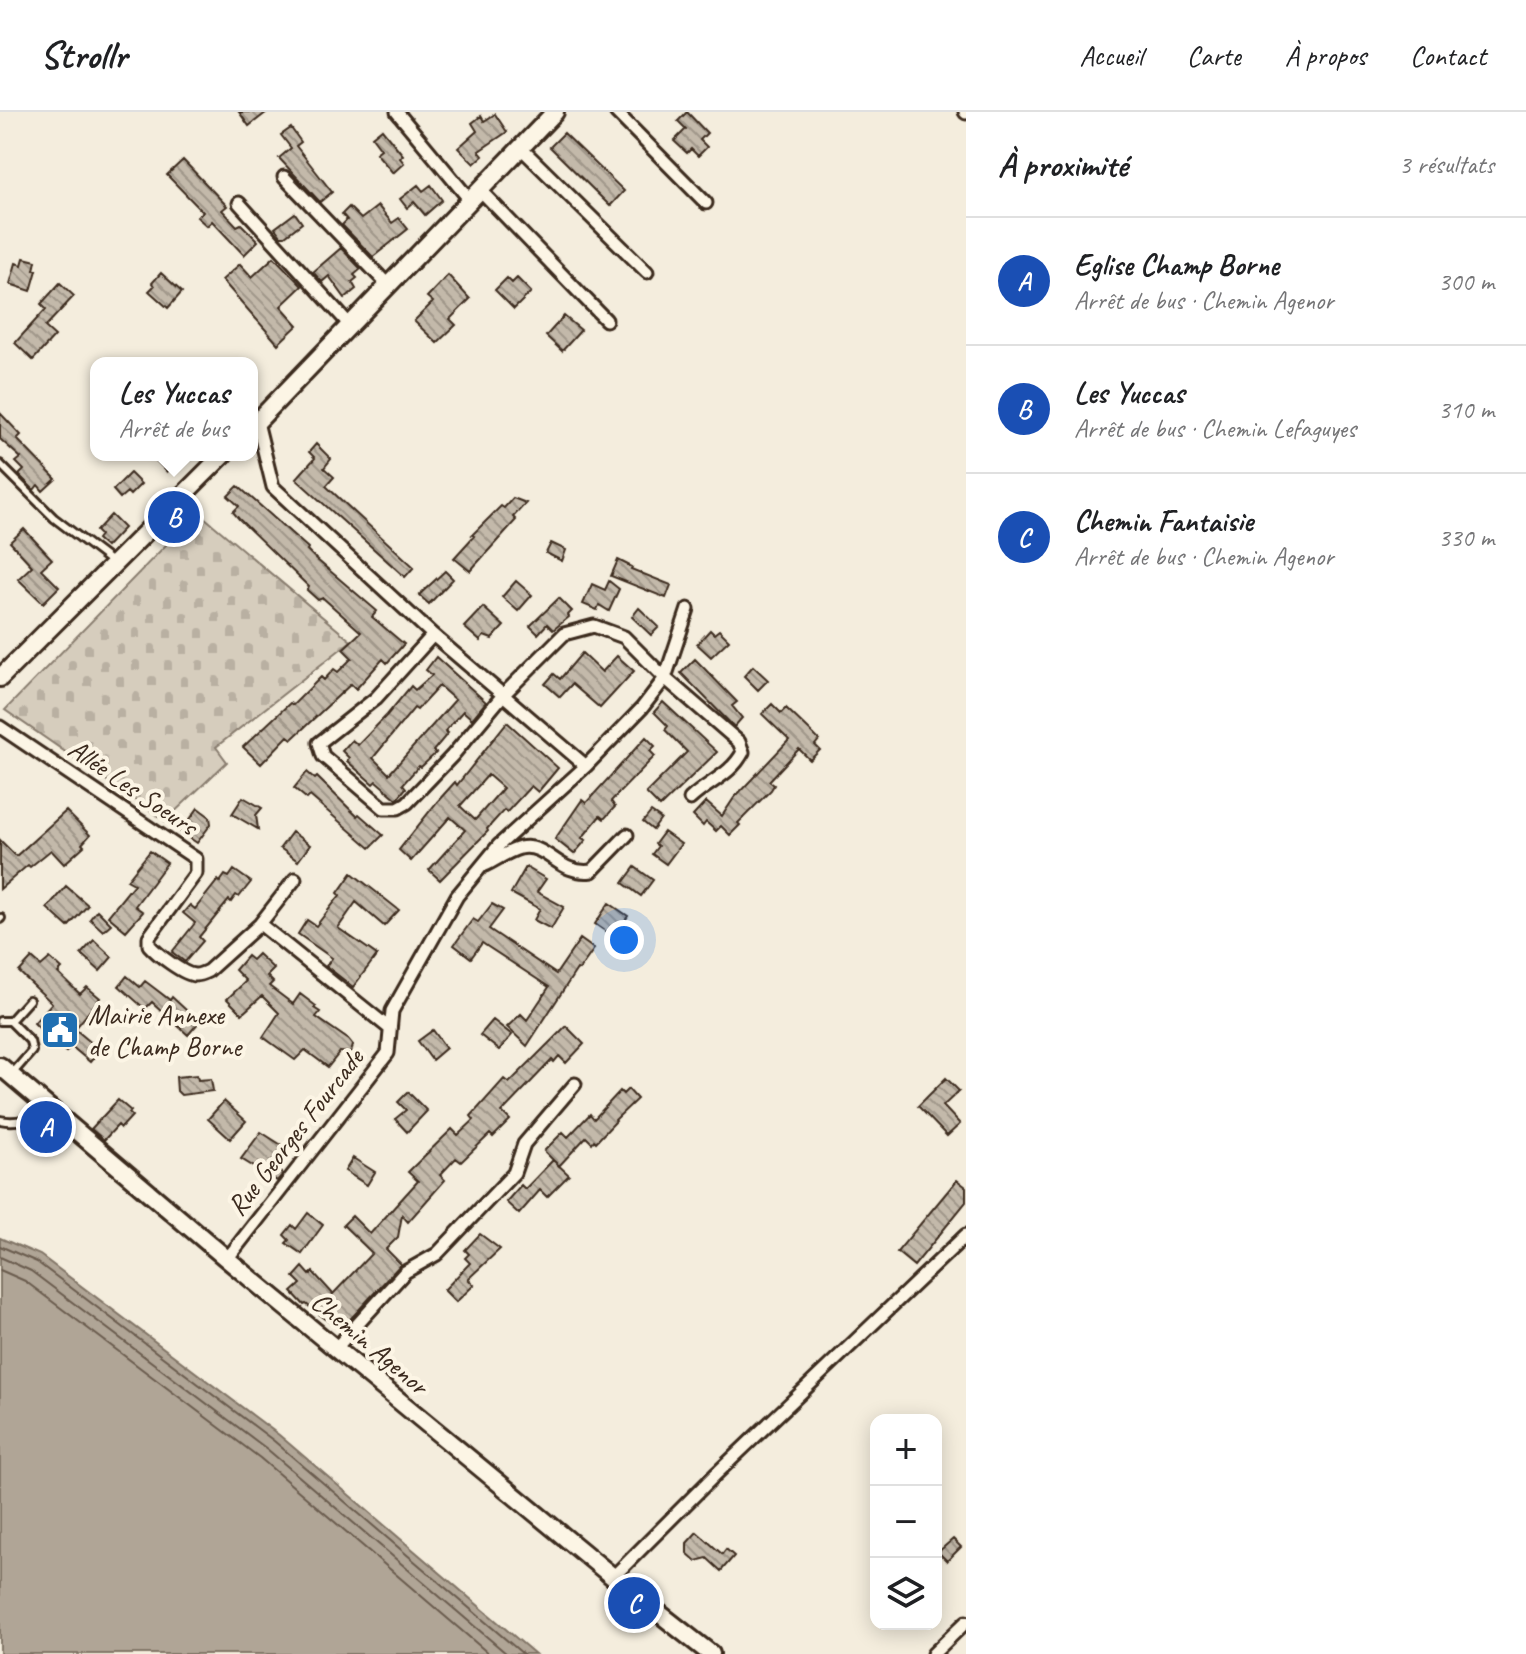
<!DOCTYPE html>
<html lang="fr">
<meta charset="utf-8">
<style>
:root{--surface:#fff;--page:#f6f6f6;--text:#202124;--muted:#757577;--line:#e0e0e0;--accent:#db2777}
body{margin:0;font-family:Caveat,sans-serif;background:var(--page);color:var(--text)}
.controls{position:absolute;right:24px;bottom:24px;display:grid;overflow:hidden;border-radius:16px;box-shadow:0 4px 20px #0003}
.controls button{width:72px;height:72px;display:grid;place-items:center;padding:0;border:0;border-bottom:2px solid var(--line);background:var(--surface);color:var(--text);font:40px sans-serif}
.you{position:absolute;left:624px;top:828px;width:28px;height:28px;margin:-20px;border:6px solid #fff;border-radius:50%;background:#1a73e8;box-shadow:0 0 0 12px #1a73e833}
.badge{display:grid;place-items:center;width:52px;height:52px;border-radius:50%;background:var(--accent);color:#fff;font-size:26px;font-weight:700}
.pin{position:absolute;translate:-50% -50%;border:4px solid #fff;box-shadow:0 2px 8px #0006}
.popup{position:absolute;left:90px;top:245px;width:168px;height:104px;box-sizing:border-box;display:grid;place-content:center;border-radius:16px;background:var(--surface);filter:drop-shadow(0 2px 6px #0005);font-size:26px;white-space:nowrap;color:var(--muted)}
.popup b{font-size:30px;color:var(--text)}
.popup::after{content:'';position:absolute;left:50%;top:100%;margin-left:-16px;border:16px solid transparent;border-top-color:var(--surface)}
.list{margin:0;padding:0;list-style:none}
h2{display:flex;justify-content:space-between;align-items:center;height:104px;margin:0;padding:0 32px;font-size:34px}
h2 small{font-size:26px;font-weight:400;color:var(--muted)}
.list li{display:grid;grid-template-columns:52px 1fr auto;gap:24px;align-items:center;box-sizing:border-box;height:128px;padding:0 32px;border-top:2px solid var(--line)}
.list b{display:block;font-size:30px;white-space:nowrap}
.list p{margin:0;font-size:26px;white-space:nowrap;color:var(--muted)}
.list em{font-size:26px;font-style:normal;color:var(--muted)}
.icon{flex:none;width:44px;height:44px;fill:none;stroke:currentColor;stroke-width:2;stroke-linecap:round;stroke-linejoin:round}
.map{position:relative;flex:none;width:966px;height:1542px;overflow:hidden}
header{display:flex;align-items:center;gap:48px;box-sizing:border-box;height:112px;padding:0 40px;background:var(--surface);border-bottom:2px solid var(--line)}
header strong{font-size:38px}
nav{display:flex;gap:44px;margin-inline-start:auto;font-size:28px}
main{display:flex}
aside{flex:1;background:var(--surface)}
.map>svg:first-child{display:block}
</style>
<header>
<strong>Strollr</strong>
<nav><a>Accueil</a><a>Carte</a><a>À propos</a><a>Contact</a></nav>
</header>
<main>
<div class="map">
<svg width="966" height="1542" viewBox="0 0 966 1542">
<defs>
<pattern id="cemetery-stones" width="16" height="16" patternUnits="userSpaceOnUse" patternTransform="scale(2)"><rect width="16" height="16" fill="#d6cdbd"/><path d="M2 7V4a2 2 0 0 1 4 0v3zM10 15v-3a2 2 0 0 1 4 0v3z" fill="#b9b0a2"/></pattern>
<pattern id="building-back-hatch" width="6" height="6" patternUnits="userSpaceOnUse" patternTransform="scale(2)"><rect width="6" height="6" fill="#c3b9aa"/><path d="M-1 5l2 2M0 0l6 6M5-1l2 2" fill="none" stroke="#a0978a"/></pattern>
</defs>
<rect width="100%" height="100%" fill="#f4eddd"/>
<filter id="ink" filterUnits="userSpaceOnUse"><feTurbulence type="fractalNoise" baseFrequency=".0125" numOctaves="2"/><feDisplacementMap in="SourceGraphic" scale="16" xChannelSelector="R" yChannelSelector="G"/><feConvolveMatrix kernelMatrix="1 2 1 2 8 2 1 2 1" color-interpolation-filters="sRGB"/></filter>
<g filter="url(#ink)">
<path fill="url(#cemetery-stones)" stroke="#887c6e" stroke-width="2" d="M198 400 351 529 216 635 227 650 165 709 5 598Z"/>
<path fill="#b0a596" stroke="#817466" stroke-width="2" d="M0 1126 40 1143 279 1323 535 1542H0Z"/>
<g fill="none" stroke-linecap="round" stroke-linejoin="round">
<path stroke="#6a5b4e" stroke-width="2" d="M0 1134 37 1150 274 1329 523 1542
M0 1145 31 1159 267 1337 507 1542
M0 1158 25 1169 260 1346 489 1542"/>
</g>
<path fill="url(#building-back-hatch)" stroke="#3b2a1e" stroke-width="2" fill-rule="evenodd" d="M239 0H267L249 14Z
M687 0 707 21 700 28 707 35 698 44 691 37 687 41 674 29 686 17 678 9Z
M495 2 507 20 479 39 483 44 474 52 458 36 477 19 472 11 481 4 484 9Z
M291 16 301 30 296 34 332 80 320 90 279 46 291 36 281 23Z
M382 17 403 43 400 46 404 51 393 61 376 41 381 37 372 25Z
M564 21 624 79 610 94 550 35Z
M183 48 227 94 222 98 237 114 241 112 258 129 244 143 212 109 207 114 197 105 203 100 167 63Z
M418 73 423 79 431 73 442 88 425 103 414 90 407 96 400 87Z
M378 94 392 111 399 106 408 117 373 145 342 113 347 108 342 102 349 95 361 107Z
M295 101 302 111 285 124H281L275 116Z
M341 136 361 157 354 163 357 166 352 170 356 177 345 186 329 164 322 170 313 160Z
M274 145 302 174 281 194 298 213 278 232 222 168 240 152 252 165Z
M24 146 36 149 34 158H37L31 179 10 172 16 151 22 153Z
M161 161 182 180 168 196 149 179 154 174 152 171Z
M448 163 470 187 450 207 456 213 437 231 414 209 433 190 427 185Z
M507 166 512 171 517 166 531 180 514 197 495 178Z
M60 171 74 184 45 215 55 224 33 248 15 231 46 197 41 192Z
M564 204 581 218 562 239 546 224Z
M0 301 21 323 17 327 56 367 43 379 38 373 34 378 19 363 24 358 16 350 21 346 0 327Z
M316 332 331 347 324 356 334 365 326 374 414 455 405 465 296 367 315 346 309 340Z
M151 343H170L177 349 167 360Z
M130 361 141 372 130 383 127 380 120 386 113 378Z
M238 374 308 436 307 438 316 447 377 499 372 505 404 532 387 551 383 547 356 577 351 572 292 627 288 624 261 652 243 635 290 591 293 593 321 565 324 568 334 557 338 560 352 546 343 537 361 520 323 486 318 488 307 478 309 475 239 407 233 400 239 394 228 384Z
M513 386 526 391 513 405 516 408 470 459 454 446 474 424 472 423 501 394 504 396Z
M111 403 124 416 106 435 97 427 100 423 96 419Z
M24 417 52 447 41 457 59 475 43 491 18 467 32 454 10 430Z
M551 431 566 438 562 449 546 441Z
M618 448 632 455 631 457 671 473 666 486 611 464Z
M445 459 453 467 429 492 419 483Z
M516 469 532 483 518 499 502 485Z
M609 469 619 477 609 499 599 493 597 498 583 492 592 472 605 478Z
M559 486 572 499 568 503 569 505 553 518 547 512 538 522 530 514Z
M483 495 504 514 492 527 484 524 480 529 464 515Z
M639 496 659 515 651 523 632 505Z
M710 518 714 522 719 518 729 528 711 545 697 532Z
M582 541 602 560 617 544 634 559 600 596 572 572 560 585 545 572 554 562 560 567Z
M436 545 486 590 472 607 463 599 445 619 448 621 433 639 436 641 421 655 419 654 403 672 406 676 397 687 376 669 373 672 347 649 349 646 342 639 352 628 358 633 387 603 411 574 415 578 432 563 426 558ZM439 574 455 588 389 662 373 646 414 596 417 598Z
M695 547 737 590 732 594 742 606 734 615 681 561Z
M753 554 768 568 758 578 744 564Z
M663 590 717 640 660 695 646 681 687 640 665 618 668 614 654 600Z
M772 592 781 601 786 596 810 619 819 628 815 633 820 638 810 648 799 637 769 669 774 673 771 678 738 711 740 713 730 723 721 714 716 719 706 710 703 714 693 704 706 690 722 704 734 686 789 628 762 602Z
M507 610 558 656 538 680 531 674 507 700 504 698 487 717 488 719 440 768 429 758 465 718 450 705 411 749 399 738 437 690 455 670 457 673ZM488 663 503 676 475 708 460 694Z
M646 625 655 634 650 639 655 644 611 689 615 695 604 707 600 704 582 726 586 728 574 742 555 727 582 688 586 691Z
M307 660 315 667 317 665 357 704 359 702 383 723 370 736 310 684 307 687 294 676Z
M243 685 262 696 256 703 258 717 232 702Z
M198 696 210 705 211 712 197 731 181 720Z
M66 699 90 723 82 732 84 734 64 752 51 738 30 755 28 753 0 777V728L16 744Z
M651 700 661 707 653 718 643 710Z
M292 720 310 733 298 749 280 736Z
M664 720 681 732 666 752 652 742 658 734 655 732Z
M150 739 167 751 135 794 143 800 126 819 108 804 134 772 127 768Z
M526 755 546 767 537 780 564 795 551 817 534 808 540 797 511 781Z
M635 755 653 768 641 784 623 771Z
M234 758 251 770 239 785 236 783 231 790 229 788 199 825 203 829 185 850 172 840 195 811 183 801 190 793 195 797 218 768 220 770 225 763 229 765Z
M352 761 399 798 384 814 356 790 338 816 377 843 353 875 326 854 332 846 298 822 307 808 316 814 340 783 338 781Z
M66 774 88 793 68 815 47 796Z
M609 791 628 804 614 825 595 812Z
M492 792 503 798 489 817 556 862 580 827 594 837 579 858 577 857 527 934 507 915 521 902 527 908 549 875 482 831 471 846 454 833 473 807 478 810Z
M97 798 111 812 103 819 90 807Z
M94 828 112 845 100 859 81 842Z
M258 842 274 857 267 864 273 870 269 874 293 892 300 882 316 894 314 896 320 900 316 905 349 928 353 933 351 941 340 940 328 955 305 938 295 948 263 925 279 901 262 884 242 902 227 887 246 869 235 858 247 844 252 848Z
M32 846 41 854 50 846 62 857 58 861 80 882 87 875 100 886 75 917 100 938 90 950 71 934 66 940 57 933 59 930 45 917 42 919 34 911 52 891 19 860Z
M127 864 140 875 145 869 170 888 172 885 199 910 188 923 152 890 145 897 119 874Z
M493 908 512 923 499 938 480 923Z
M566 914 584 932 566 951 559 944 554 950 552 948 502 1000 510 1008 493 1025 490 1022 461 1050 456 1046 440 1063 445 1068 408 1110 402 1103 398 1125 386 1137 401 1152 355 1202 340 1218 306 1192 304 1193 292 1180 301 1172 294 1165 303 1155 310 1163 313 1160 333 1182 372 1141 343 1113 352 1104 370 1122 418 1069 408 1060 452 1017 458 1023 474 1008 471 1004 504 967 509 971Z
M433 918 446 936 432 948 418 929Z
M197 963 198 968 211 967 213 979 181 983 177 979 176 965Z
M946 966 959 979 943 994 960 1012 947 1024 918 994Z
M628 977 637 987 615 1008 616 1009 596 1030 594 1028 592 1031 586 1025 559 1054 544 1039 563 1020 568 1025 590 1002 594 1007 620 979 623 982Z
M408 980 427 999 407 1020 395 1007 406 998 398 990Z
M118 988 131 999 129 1001 132 1004 121 1016 118 1013 104 1028 91 1017Z
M224 989 246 1009 230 1027 208 1007Z
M261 1020 283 1034 270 1052 283 1062 277 1069 241 1047Z
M353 1046 375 1060 367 1073 345 1059Z
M553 1048 569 1063 547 1085 540 1078 519 1102 506 1090 521 1073 525 1077Z
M957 1068 966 1075V1090L914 1154 897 1140Z
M308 1101 323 1113 302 1142 286 1131 289 1128 284 1123 292 1113 296 1117Z
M480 1122 500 1137 468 1167 474 1173 456 1190 444 1178 470 1151 465 1146 469 1142 465 1138Z
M697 1420 722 1442 726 1437 734 1444 721 1459 707 1446 696 1449 687 1441V1431Z
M953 1427 961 1435 947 1449 938 1440Z"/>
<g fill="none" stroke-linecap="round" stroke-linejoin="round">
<g stroke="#3b2a1e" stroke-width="12">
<path id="service" d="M0 352 54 406 113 451
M0 807 1 806
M0 909H10L30 929 32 939 11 963
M10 909 29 888
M0 1008C18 1012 30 1006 46 998"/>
</g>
<g stroke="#3b2a1e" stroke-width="17">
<path id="minor" d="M397 0 470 88
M616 0 706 91
M965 0 966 1
M521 36 647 160
M284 65 387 172
M480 78 606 208
M239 91 349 212
M433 523 376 586 319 631 323 644 384 696H398L407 691 452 644 503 583 564 522 594 514 624 525 665 566 739 630 743 640C731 663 708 670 690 687
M0 615 196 747V761L149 825V833C157 842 184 863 195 863 199 863 204 861 208 859L260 812 295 767
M586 654 642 596 665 566 688 497
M485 753C496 748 508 739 520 736 548 730 558 764 592 759L627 723
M260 812 389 916
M227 1147 388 941 392 899 457 784 499 733 586 654 433 523 273 375 257 310
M336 1236 405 1160 437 1142 514 1061 524 1032 575 972
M613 1465 715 1363 966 1123
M933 1542 966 1510"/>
</g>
<g stroke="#3b2a1e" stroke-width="22">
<path id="secondary" d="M252 315 555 0
M0 566 223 343
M0 954 227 1147 613 1465 711 1542"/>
</g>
<use href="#service" stroke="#fcf5e5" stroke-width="6"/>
<use href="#minor" stroke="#fcf5e5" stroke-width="11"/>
<use href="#secondary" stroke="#fcf5e5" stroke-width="16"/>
</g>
</g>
<defs>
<g id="civic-square" transform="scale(2)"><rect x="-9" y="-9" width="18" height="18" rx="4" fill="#1f6fb2" stroke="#fcf5e5"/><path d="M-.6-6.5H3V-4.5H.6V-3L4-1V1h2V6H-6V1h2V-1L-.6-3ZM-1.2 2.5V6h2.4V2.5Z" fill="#fff"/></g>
</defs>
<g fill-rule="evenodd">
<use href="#civic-square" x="60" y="918"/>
</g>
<g text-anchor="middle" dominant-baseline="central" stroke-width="8" stroke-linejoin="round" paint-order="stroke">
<g font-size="28" fill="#3b2a1e" stroke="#fcf5e5">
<text transform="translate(133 675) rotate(34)">Allée Les Soeurs</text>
<text transform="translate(295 1020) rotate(-52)">Rue Georges Fourcade</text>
<text transform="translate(370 1231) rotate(40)">Chemin Agenor</text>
</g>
<g font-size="28" fill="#3b2a1e" stroke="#fcf5e5" text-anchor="start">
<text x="88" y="902">Mairie Annexe<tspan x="88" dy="32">de Champ Borne</tspan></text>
</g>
</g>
</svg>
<div class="controls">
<button>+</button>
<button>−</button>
<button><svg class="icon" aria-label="layers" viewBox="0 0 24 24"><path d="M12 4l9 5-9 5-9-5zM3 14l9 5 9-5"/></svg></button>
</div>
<div class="you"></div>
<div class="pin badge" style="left:46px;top:1015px;background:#1a4fb4">A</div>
<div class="pin badge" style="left:174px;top:405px;background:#1a4fb4">B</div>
<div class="popup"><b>Les Yuccas</b>Arrêt de bus</div>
<div class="pin badge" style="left:634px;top:1491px;background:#1a4fb4">C</div>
</div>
<aside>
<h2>À proximité<small>3 résultats</small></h2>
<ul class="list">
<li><span class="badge" style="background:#1a4fb4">A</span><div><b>Eglise Champ Borne</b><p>Arrêt de bus · Chemin Agenor</p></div><em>300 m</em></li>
<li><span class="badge" style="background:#1a4fb4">B</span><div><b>Les Yuccas</b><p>Arrêt de bus · Chemin Lefaguyes</p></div><em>310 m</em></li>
<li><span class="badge" style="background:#1a4fb4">C</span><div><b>Chemin Fantaisie</b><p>Arrêt de bus · Chemin Agenor</p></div><em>330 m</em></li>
</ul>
</aside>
</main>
